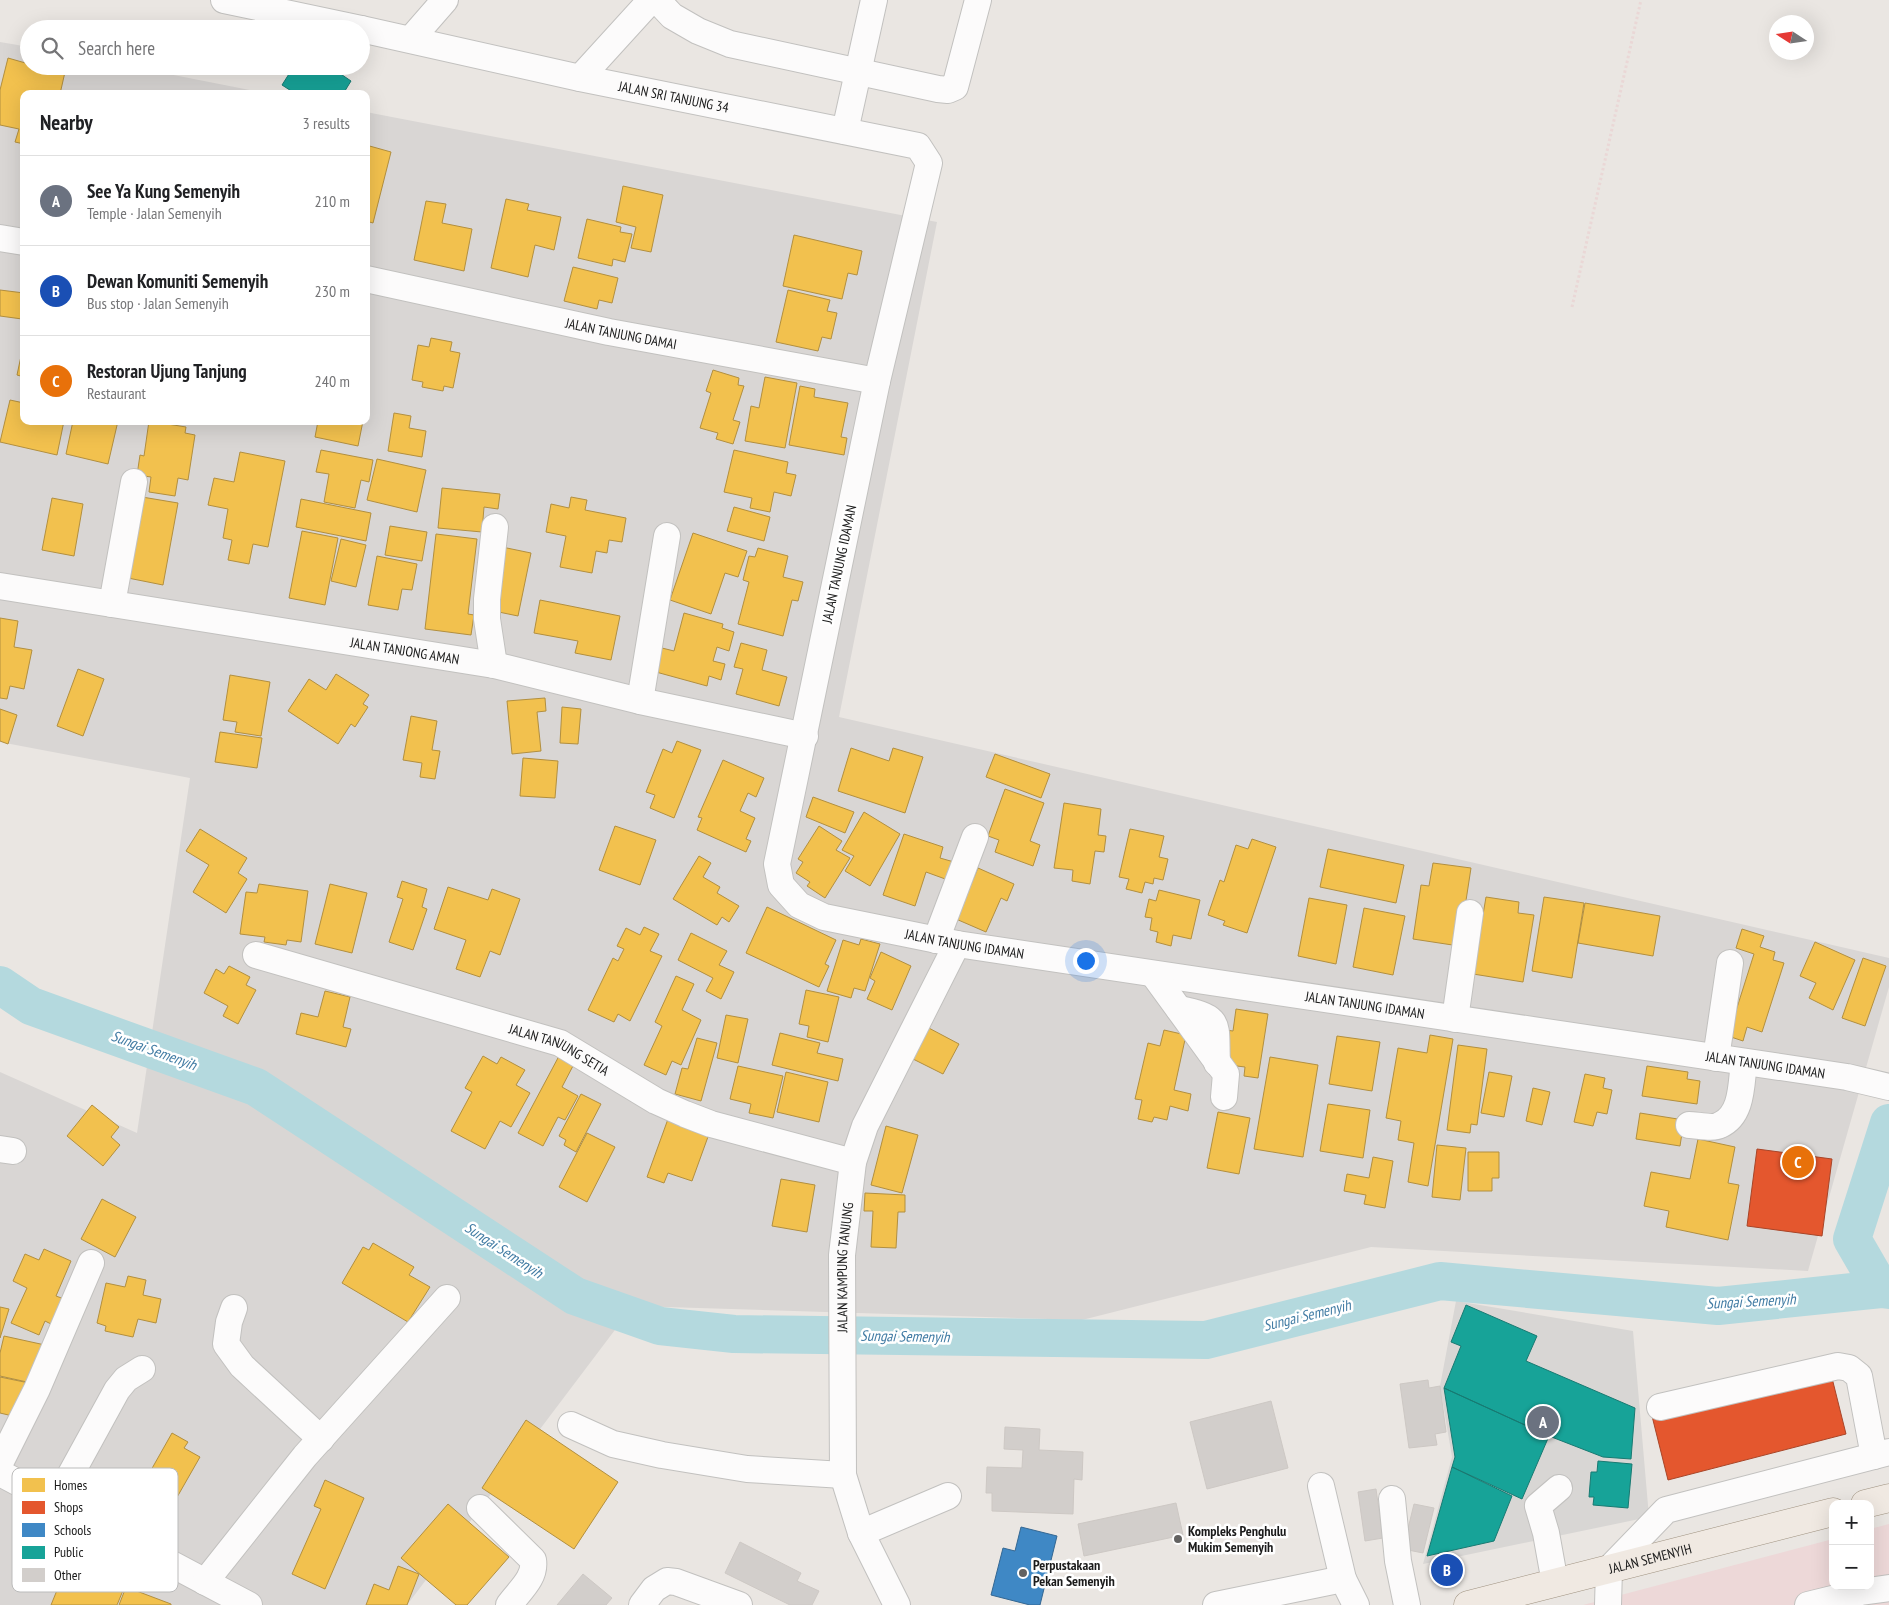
<!DOCTYPE html>
<meta charset="utf-8">
<style>
:root{--surface:#fff;--page:#f2f2f2;--text:#202124;--muted:#757577;--line:#e0e0e0;--accent:#d93025}
body{margin:0;font-family:"PT Sans Narrow",sans-serif;background:var(--page);color:var(--text)}
.controls{position:absolute;right:15px;bottom:15px;display:grid;overflow:hidden;border-radius:10px;box-shadow:0 5px 20px #0002}
.controls button{width:45px;height:45px;display:grid;place-items:center;padding:0;border:0;border-bottom:1px solid var(--line);background:var(--surface);color:var(--text);font:25px sans-serif}
.compass{position:absolute;left:1769px;top:15px;width:45px;height:45px;border-radius:50%;background:var(--surface);box-shadow:0 5px 20px #0002;rotate:282deg}
.you{position:absolute;left:1085px;top:960px;width:18px;height:18px;margin:-12px;border:4px solid #fff;border-radius:50%;background:#1a73e8;box-shadow:0 0 0 8px #1a73e833}
.badge{display:grid;place-items:center;width:32px;height:32px;border-radius:50%;background:var(--accent);color:#fff;font-size:16px;font-weight:700}
.pin{position:absolute;translate:-50% -50%;border:2px solid #fff;box-shadow:0 1px 5px #0006}
.list{margin:0;padding:0;list-style:none}
h2{display:flex;justify-content:space-between;align-items:center;height:65px;margin:0;padding:0 20px;font-size:21px}
h2 small{font-size:16px;font-weight:400;color:var(--muted)}
.list li{display:grid;grid-template-columns:32px 1fr auto;gap:15px;align-items:center;box-sizing:border-box;height:90px;padding:0 20px;border-top:1px solid var(--line)}
.list b{display:block;font-size:19px;white-space:nowrap}
.list p{margin:0;font-size:16px;white-space:nowrap;color:var(--muted)}
.list em{font-size:16px;font-style:normal;color:var(--muted)}
.icon{flex:none;width:28px;height:28px;fill:none;stroke:currentColor;stroke-width:2;stroke-linecap:round;stroke-linejoin:round}
.map{position:relative;flex:none;width:1889px;height:1605px;overflow:hidden}
.search{position:absolute;background:var(--surface);box-shadow:0 5px 20px #0002;left:20px;top:20px;width:350px;height:55px;display:flex;align-items:center;gap:12px;box-sizing:border-box;padding:0 18px;border-radius:28px;color:var(--muted);font-size:19px}
.panel{position:absolute;background:var(--surface);box-shadow:0 5px 20px #0002;left:20px;top:90px;width:350px;height:335px;border-radius:10px}
.map>svg:first-child{display:block}
</style>
<div class="map">
<svg width="1889" height="1605" viewBox="0 0 1889 1605">
<rect width="100%" height="100%" fill="#eae6e2"/>
<path fill="#d9d6d4" d="M0 42 29 47V66H128L270 94H24V421H366V112L937 222 839 717 1889 958V987L1808 1271 1371 1247 1082 1320 633 1306 407 1605H0V1072L137 1133 190 778 0 742Z
M1889 1160V1185L1880 1183Z"/>
<path fill="#edd8d8" d="M1889 1524V1605H1583L1833 1539V1586H1870V1529Z"/>
<path fill="#d8d6d4" d="M1456 1301 1633 1331 1649 1517 1423 1564 1452 1457 1440 1386Z"/>
<path fill="#f2c14e" stroke="#b28f3f" d="M8 58 29 64V66H40L65 72 60 94H24V144L15 142 19 129 0 125V90Z
M366 145 391 152 373 223 366 221Z
M623 186 663 195 651 252 631 248 636 227 616 222Z
M506 199 529 204 527 210 561 217 554 250 535 245 528 277 491 268Z
M426 201 446 204 442 223 472 229 464 271 414 260Z
M587 219 621 227 620 232 632 234 625 262 613 259 612 266 578 258Z
M794 235 862 251 857 275 848 273 842 299 783 286Z
M573 267 618 278 612 303 599 300 597 309 564 301Z
M0 290 24 293 22 319 0 316Z
M788 290 830 300 827 311 837 313 831 339 822 337 818 351 776 342Z
M431 338 452 342 450 351 460 353 453 388 444 386 443 391 422 387 423 382 412 380 418 345 429 347Z
M24 342V377L17 375Z
M713 370 739 378 738 385 744 386 733 420 740 422 733 444 716 439 718 433 700 428 711 393 706 391Z
M765 377 797 383 785 448 745 441 751 406 759 408Z
M800 386 815 389 814 397 848 403 841 437 847 438 844 455 789 445Z
M10 400 24 403V421H64L57 455 0 442Z
M394 413 411 416 409 428 426 431 422 457 388 451Z
M73 421H118L108 464 66 454Z
M149 421 186 427 185 433 195 435 188 480 178 478 175 496 149 492 151 477 137 475 140 455 144 456Z
M318 421H363L358 446 315 437Z
M321 450 373 460 369 482 361 480 355 508 324 502 329 474 316 472Z
M734 450 788 462 786 473 796 475 791 496 774 492 770 512 750 508 752 498 724 492Z
M240 452 285 461 268 547 253 544 249 564 228 560 232 540 223 538 228 509 208 505 214 478 234 482Z
M377 459 426 470 417 512 367 500Z
M442 488 500 494 498 509 484 507 482 532 438 528Z
M142 497 178 503 163 585 128 578Z
M571 497 587 500 585 510 626 518 622 542 609 540 607 553 596 551 592 573 560 567 566 536 546 532 551 504 569 508Z
M52 498 83 504 74 556 42 550Z
M301 499 371 513 366 541 296 527Z
M734 507 770 517 764 541 727 531Z
M390 526 427 532 422 561 385 555Z
M302 531 338 538 325 605 289 598Z
M693 533 747 551 738 577 725 573 711 614 670 600Z
M436 534 477 539 468 614 474 615 471 635 425 629Z
M341 539 366 545 356 587 331 581Z
M502 547 531 553 518 616 489 610Z
M758 548 788 556 783 577 803 582 798 601 792 600 783 636 738 624 749 582 743 580 749 556 755 557Z
M377 556 417 564 412 590 402 589 398 610 368 605Z
M540 600 620 616 611 660 575 653 578 641 534 633Z
M684 613 723 624 722 628 734 632 729 651 717 647 713 661 725 664 721 680 709 676 707 686 656 672 662 648 674 651Z
M0 618 18 621 14 647 32 650 24 689 10 686 7 699 0 698Z
M741 643 767 650 762 670 787 677 779 706 736 694 743 669 734 667Z
M78 669 104 679 83 736 57 726Z
M336 674 369 695 363 704 368 707 355 727 351 724 338 744 288 711 309 679 326 690Z
M230 675 270 682 261 736 235 732 237 722 223 720Z
M545 698 546 711 537 712 541 751 512 754 507 701Z
M562 707 581 709 578 744 560 743Z
M0 709 17 715 8 744 0 741Z
M411 716 437 721 432 750 440 751 435 779 420 777 422 763 403 760Z
M220 732 262 738 257 768 215 762Z
M677 741 701 750 674 818 650 808 655 795 646 792 663 749 672 753Z
M851 748 889 761 893 748 923 757 905 813 838 791Z
M995 754 1050 774 1041 798 986 777Z
M523 758 558 761 555 798 520 796Z
M723 760 764 778 756 797 748 793 740 811 755 818 746 839 751 841 746 852 697 830 702 818 698 817Z
M1005 789 1044 803 1030 841 1040 845 1033 866 995 852 999 840 988 836Z
M813 797 854 812 845 833 806 817Z
M1064 803 1101 809 1098 835 1106 836 1104 852 1095 851 1090 884 1072 881 1073 870 1054 868Z
M864 812 900 834 870 886 845 871 854 856 842 850Z
M615 826 656 840 640 885 599 870Z
M819 826 842 841 836 850 850 858 825 898 807 886 810 882 796 873 803 862 798 859Z
M200 829 247 858 238 873 247 879 226 913 193 892 209 865 186 851Z
M1130 829 1164 836 1159 857 1168 859 1163 880 1154 878 1153 884 1145 882 1142 893 1126 889 1129 879 1119 877Z
M904 834 943 847 940 858 954 862 948 880 926 872 915 906 883 895Z
M1252 839 1276 847 1247 933 1223 925 1225 921 1208 915 1220 880 1224 882 1236 845 1248 849Z
M1328 849 1404 865 1396 903 1320 887Z
M699 856 711 863 703 877 720 887 717 893 739 906 729 922 722 917 717 925 673 899Z
M1433 863 1471 868 1459 946 1413 939 1421 885 1429 886Z
M978 868 1014 884 1007 901 1001 898 986 932 956 919Z
M402 881 427 889 422 907 427 909 413 950 389 942 403 899 397 897Z
M259 884 308 891 301 942 287 940 286 945 264 942 265 937 240 934 246 892 257 893Z
M330 884 367 893 352 953 315 944Z
M448 887 488 900 492 889 520 899 500 955 490 951 480 977 456 969 466 940 434 929Z
M1159 890 1200 900 1191 939 1173 935 1171 946 1156 942 1158 932 1150 930 1152 918 1145 917 1149 899 1156 901Z
M1486 897 1519 902 1518 913 1534 915 1523 982 1473 974Z
M1544 897 1584 903 1572 978 1532 971Z
M1309 898 1347 905 1336 964 1298 956Z
M1585 903 1660 916 1653 956 1578 943Z
M767 907 836 940 825 964 829 966 819 987 746 953Z
M1364 908 1405 916 1393 975 1353 967Z
M644 927 659 934 650 951 662 956 630 1021 618 1014 614 1022 588 1010 613 958 618 961 624 949 617 946 626 928 640 935Z
M1742 929 1764 936 1760 947 1775 952 1773 960 1784 963 1762 1032 1747 1027 1743 1041 1728 1036 1754 954 1736 948Z
M691 933 727 951 719 965 734 972 721 999 706 991 713 978 678 960Z
M861 939 880 944 865 991 854 988 851 998 827 991 843 940 859 945Z
M1815 942 1855 960 1833 1010 1809 998 1816 983 1800 976Z
M881 952 911 966 892 1010 867 999 875 981 870 978Z
M1863 958 1886 966 1865 1026 1842 1018Z
M229 966 250 977 246 985 256 990 238 1024 223 1016 228 1006 204 993 216 969 224 974Z
M676 976 694 984 682 1010 701 1020 681 1065 672 1061 666 1075 644 1065 662 1026 655 1022Z
M806 990 839 997 828 1042 807 1037 809 1026 799 1024Z
M325 991 350 997 343 1027 351 1029 346 1047 296 1034 301 1013 318 1017Z
M1236 1009 1268 1014 1258 1078 1244 1076 1245 1067 1221 1064 1226 1030 1233 1031Z
M726 1015 748 1019 738 1063 717 1058Z
M925 1026 959 1044 943 1074 909 1057Z
M1164 1030 1186 1035 1174 1090 1191 1094 1188 1111 1170 1106 1167 1120 1154 1117 1152 1122 1138 1119 1142 1100 1135 1099 1148 1043 1160 1046Z
M780 1033 820 1043 817 1053 843 1059 838 1081 772 1065Z
M1430 1035 1453 1039 1428 1186 1408 1182 1414 1143 1398 1140 1401 1121 1386 1118 1398 1048 1427 1053Z
M1337 1036 1380 1042 1372 1091 1329 1084Z
M697 1038 717 1043 701 1101 675 1094 682 1068 688 1069Z
M1458 1045 1487 1049 1477 1125 1471 1124 1470 1133 1447 1130Z
M483 1056 497 1064 501 1057 525 1070 516 1085 530 1093 511 1127 500 1121 485 1149 451 1131 472 1092 465 1088Z
M559 1056 574 1064 562 1087 578 1096 565 1120 558 1117 543 1146 518 1133Z
M1270 1057 1318 1065 1303 1157 1254 1149Z
M738 1066 783 1076 773 1118 749 1113 751 1104 730 1099Z
M1647 1066 1688 1072 1687 1079 1700 1081 1697 1104 1642 1096Z
M786 1072 828 1082 819 1122 777 1112Z
M1489 1072 1512 1076 1504 1117 1481 1113Z
M1585 1074 1605 1078 1603 1088 1612 1090 1607 1114 1597 1112 1593 1126 1574 1122Z
M1533 1088 1550 1092 1542 1125 1526 1121Z
M581 1094 601 1104 576 1152 564 1145 566 1140 559 1136Z
M1328 1104 1370 1110 1363 1158 1320 1151Z
M92 1105 119 1127 111 1137 120 1145 103 1166 67 1136Z
M1218 1112 1250 1118 1239 1174 1207 1168Z
M1640 1113 1684 1120 1680 1146 1636 1139Z
M668 1119 709 1134 692 1181 668 1173 664 1183 647 1177Z
M886 1126 918 1135 902 1193 871 1185Z
M587 1133 615 1147 587 1202 559 1187Z
M1698 1139 1735 1147 1728 1183 1739 1185 1728 1240 1666 1227 1669 1211 1644 1206 1651 1172 1690 1179Z
M1437 1145 1466 1148 1460 1200 1432 1197Z
M1468 1152H1499V1178H1492V1191H1468Z
M1373 1157 1393 1161 1385 1208 1364 1204 1366 1195 1344 1191 1347 1174 1369 1178Z
M781 1179 815 1185 807 1232 772 1226Z
M865 1193 905 1195V1212H898L896 1248 871 1247 873 1211H864Z
M102 1199 136 1217 115 1257 81 1239Z
M373 1243 414 1267 409 1275 430 1287 408 1322 342 1283 363 1247 369 1250Z
M44 1249 71 1261 56 1296 64 1299 53 1325 45 1321 39 1335 11 1323 27 1288 13 1281 25 1254 39 1260Z
M128 1276 146 1280 143 1295 161 1299 156 1323 138 1319 133 1337 105 1331 106 1326 97 1323 106 1283 125 1287Z
M0 1307 9 1309 0 1338Z
M4 1336 45 1345 36 1384 0 1376V1353Z
M0 1377 29 1383 21 1418 0 1413Z
M526 1420 618 1482 574 1549 482 1488Z
M172 1433 188 1442 184 1448 200 1457 172 1506 157 1497 152 1505 127 1491 137 1474 146 1479Z
M325 1480 364 1498 325 1589 292 1574 321 1509 314 1506Z
M448 1504 509 1557 467 1605H456L401 1558Z
M398 1566 419 1574 407 1605H366L374 1584 389 1590Z
M64 1573 124 1588 117 1605H51Z
M126 1587 171 1604V1605H119Z"/>
<path fill="#e4572e" stroke="#a84528" d="M1757 1149 1832 1159 1822 1236 1747 1226Z
M1827 1358 1846 1434 1668 1480 1649 1404Z"/>
<path fill="#3f88c5" stroke="#346792" d="M1021 1527 1057 1536 1040 1605H1030L991 1595 1003 1548 1015 1551Z"/>
<path fill="#17a398" stroke="#187a72" d="M294 66H329L351 81 343 94H296L282 85Z
M1466 1305 1537 1336 1526 1361 1635 1408 1631 1459 1603 1457 1549 1436 1444 1388 1461 1346 1451 1342Z
M1444 1388 1549 1436 1522 1499 1452 1467 1455 1457Z
M1598 1461 1632 1464 1628 1508 1593 1505 1594 1497H1589L1591 1472H1597Z
M1452 1467 1512 1496 1494 1541 1427 1556Z"/>
<g fill="none" stroke-linecap="round" stroke-linejoin="round">
<path stroke="#b4d9de" stroke-width="38" d="M0 985 31 1006 256 1087 575 1296 660 1326 734 1334 1206 1340 1440 1281 1718 1306 1881 1289 1889 1290
M1881 1289 1852 1239 1889 1123"/>
</g>
<path fill="#d2cecb" stroke="#cdc8c4" d="M1428 1380 1429 1388 1440 1386 1446 1432 1435 1434 1437 1445 1409 1448 1400 1384Z
M1271 1401 1288 1468 1207 1489 1190 1422Z
M1005 1427 1040 1429 1039 1450 1083 1452 1082 1480 1074 1479 1073 1514 992 1511V1493H986L987 1467 1022 1468 1023 1450 1004 1449Z
M1376 1489 1383 1538 1365 1541 1358 1492Z
M1176 1503 1183 1535 1084 1556 1078 1524Z
M1414 1504 1434 1508 1423 1553 1403 1549Z
M740 1542 801 1573 797 1581 819 1591 812 1605H790L725 1573Z
M583 1574 612 1598 606 1605H557Z"/>
<g fill="none" stroke-linecap="round" stroke-linejoin="round">
<g stroke="#c2c1bf" stroke-width="28">
<g id="minor">
<path d="M224 0 361 29"/>
<path d="M657 0 672 16 698 31 730 44 938 89 948 90 955 87 978 0"/>
<path id="s1" d="M361 29 580 78 918 146 929 163 877 381 777 864 781 885 799 905 824 917 957 944 1847 1077 1889 1087"/>
<path d="M411 39 445 0"/>
<path d="M580 78 651 0"/>
<path d="M845 131 874 0"/>
<path d="M0 238 24 242"/>
<path id="s2" d="M366 279 609 332 877 381"/>
<path id="s3" d="M0 586 494 665 640 701 805 736"/>
<path d="M112 604 134 482"/>
<path d="M494 665 487 619V599L495 527"/>
<path d="M640 701 667 536"/>
<path d="M936 940 975 837"/>
<path id="s4" d="M256 955 560 1043 656 1101 685 1114 711 1124 853 1162"/>
<path d="M1154 975 1226 1074 1224 1097"/>
<path d="M1179 1009C1223 1018 1215 1022 1217 1063"/>
<path d="M1455 1019 1470 913"/>
<path d="M1716 1058 1730 963"/>
<path d="M1689 1125C1697 1125 1713 1129 1720 1125 1743 1115 1741 1083 1744 1062"/>
<path d="M0 1149 13 1151"/>
<path d="M234 1308 229 1322 226 1344 242 1366 321 1439"/>
<path d="M1660 1407 1838 1366 1849 1368 1859 1376 1874 1456"/>
<path d="M571 1425 613 1444 662 1455 747 1469 843 1475"/>
<path d="M0 1463 37 1389 91 1263"/>
<path d="M0 1473 249 1605"/>
<path d="M1321 1486 1343 1579"/>
<path d="M1392 1499 1398 1561 1407 1605"/>
<path d="M55 1503 117 1390 126 1379 142 1369"/>
<path d="M480 1508 533 1560C536 1578 519 1591 509 1605"/>
<path d="M861 1533 948 1496"/>
<path d="M205 1582 305 1456 447 1298"/>
<path d="M1555 1583 1546 1533 1538 1506 1559 1488"/>
<path d="M642 1605 654 1589 667 1581 676 1582 739 1605"/>
<path id="s5" d="M897 1605 861 1533 843 1475 842 1255 853 1162 865 1126 957 944"/>
<path d="M1216 1605 1343 1579 1356 1605"/>
<path d="M1608 1605 1609 1569 1666 1510 1889 1452"/>
<path d="M1808 1605 1861 1592 1889 1588"/>
</g>
</g>
<g stroke="#9f9280" stroke-width="29">
<g id="major">
<path d="M1865 1504 1889 1498"/>
<path id="s6" d="M1468 1605 1833 1512"/>
</g>
</g>
<path stroke="#ead7d6" stroke-width="3" stroke-dasharray="2.5 2.5" stroke-linecap="butt" d="M1572 307 1641 0"/>
<use href="#minor" stroke="#fcfbfb" stroke-width="26"/>
<use href="#major" stroke="#f0e9e2" stroke-width="28"/>
</g>
<g fill="#636261" stroke="#fff" stroke-width="2">
<circle cx="1178" cy="1539" r="5"/>
<circle cx="1023" cy="1573" r="5"/>
</g>
<g text-anchor="middle" dominant-baseline="central" stroke-width="5" stroke-linejoin="round" paint-order="stroke">
<g font-size="14" fill="#1b1b1b" stroke="#fff">
<text stroke="none"><textPath href="#s1" startOffset="320">JALAN SRI TANJUNG 34</textPath></text>
<text stroke="none"><textPath href="#s2" startOffset="261">JALAN TANJUNG DAMAI</textPath></text>
<text transform="translate(839 564) rotate(-78)">JALAN TANJUNG IDAMAN</text>
<text stroke="none"><textPath href="#s3" startOffset="410">JALAN TANJONG AMAN</textPath></text>
<text stroke="none"><textPath href="#s1" startOffset="1526">JALAN TANJUNG IDAMAN</textPath></text>
<text stroke="none"><textPath href="#s1" startOffset="1931">JALAN TANJUNG IDAMAN</textPath></text>
<text stroke="none"><textPath href="#s4" startOffset="318">JALAN TANJUNG SETIA</textPath></text>
<text stroke="none"><textPath href="#s1" startOffset="2336">JALAN TANJUNG IDAMAN</textPath></text>
<text stroke="none"><textPath href="#s5" startOffset="349">JALAN KAMPUNG TANJUNG</textPath></text>
<text stroke="none"><textPath href="#s6" startOffset="188">JALAN SEMENYIH</textPath></text>
</g>
<g font-size="14" font-weight="bold" fill="#1b1b1b" stroke="#fff" text-anchor="start">
<text x="1188" y="1531">Kompleks Penghulu<tspan x="1188" dy="16">Mukim Semenyih</tspan></text>
<text x="1033" y="1565">Perpustakaan<tspan x="1033" dy="16">Pekan Semenyih</tspan></text>
</g>
<g font-size="15" font-style="italic" fill="#427ca4" stroke="#fff">
<text transform="translate(154 1050) rotate(20)">Sungai Semenyih</text>
<text transform="translate(504 1250) rotate(33)">Sungai Semenyih</text>
<text transform="translate(1751 1301) rotate(-3)">Sungai Semenyih</text>
<text transform="translate(1307 1315) rotate(-14)">Sungai Semenyih</text>
<text transform="translate(905 1336) rotate(1)">Sungai Semenyih</text>
</g>
</g>
<rect x="12" y="1468" width="166" height="124" rx="8" fill="#fff" stroke="#bbb" stroke-width="1"/>
<rect x="22" y="1478" width="23" height="14" fill="#f2c14e"/>
<rect x="22" y="1501" width="23" height="13" fill="#e4572e"/>
<rect x="22" y="1523" width="23" height="14" fill="#3f88c5"/>
<rect x="22" y="1546" width="23" height="13" fill="#17a398"/>
<rect x="22" y="1568" width="23" height="14" fill="#d2cecb"/>
<g font-size="14" fill="#1b1b1b">
<text x="54" y="1490">Homes</text>
<text x="54" y="1512">Shops</text>
<text x="54" y="1535">Schools</text>
<text x="54" y="1557">Public</text>
<text x="54" y="1580">Other</text>
</g>
</svg>
<div class="controls">
<button>+</button>
<button>−</button>
</div>
<svg class="compass" viewBox="-18 -18 36 36"><path d="M0-13l5 13h-10z" fill="#e53935"/><path d="M0 13l5-13h-10z" fill="#757577"/></svg>
<div class="you"></div>
<div class="pin badge" style="left:1543px;top:1422px;background:#6b7280">A</div>
<div class="pin badge" style="left:1447px;top:1570px;background:#1a4fb4">B</div>
<div class="pin badge" style="left:1798px;top:1162px;background:#e8710a">C</div>
<div class="search"><svg class="icon" aria-label="search" viewBox="0 0 24 24"><circle cx="10" cy="10" r="6"/><path d="M15 15l6 6"/></svg>Search here</div>
<section class="panel">
<h2>Nearby<small>3 results</small></h2>
<ul class="list">
<li><span class="badge" style="background:#6b7280">A</span><div><b>See Ya Kung Semenyih</b><p>Temple · Jalan Semenyih</p></div><em>210 m</em></li>
<li><span class="badge" style="background:#1a4fb4">B</span><div><b>Dewan Komuniti Semenyih</b><p>Bus stop · Jalan Semenyih</p></div><em>230 m</em></li>
<li><span class="badge" style="background:#e8710a">C</span><div><b>Restoran Ujung Tanjung</b><p>Restaurant</p></div><em>240 m</em></li>
</ul>
</section>
</div>
